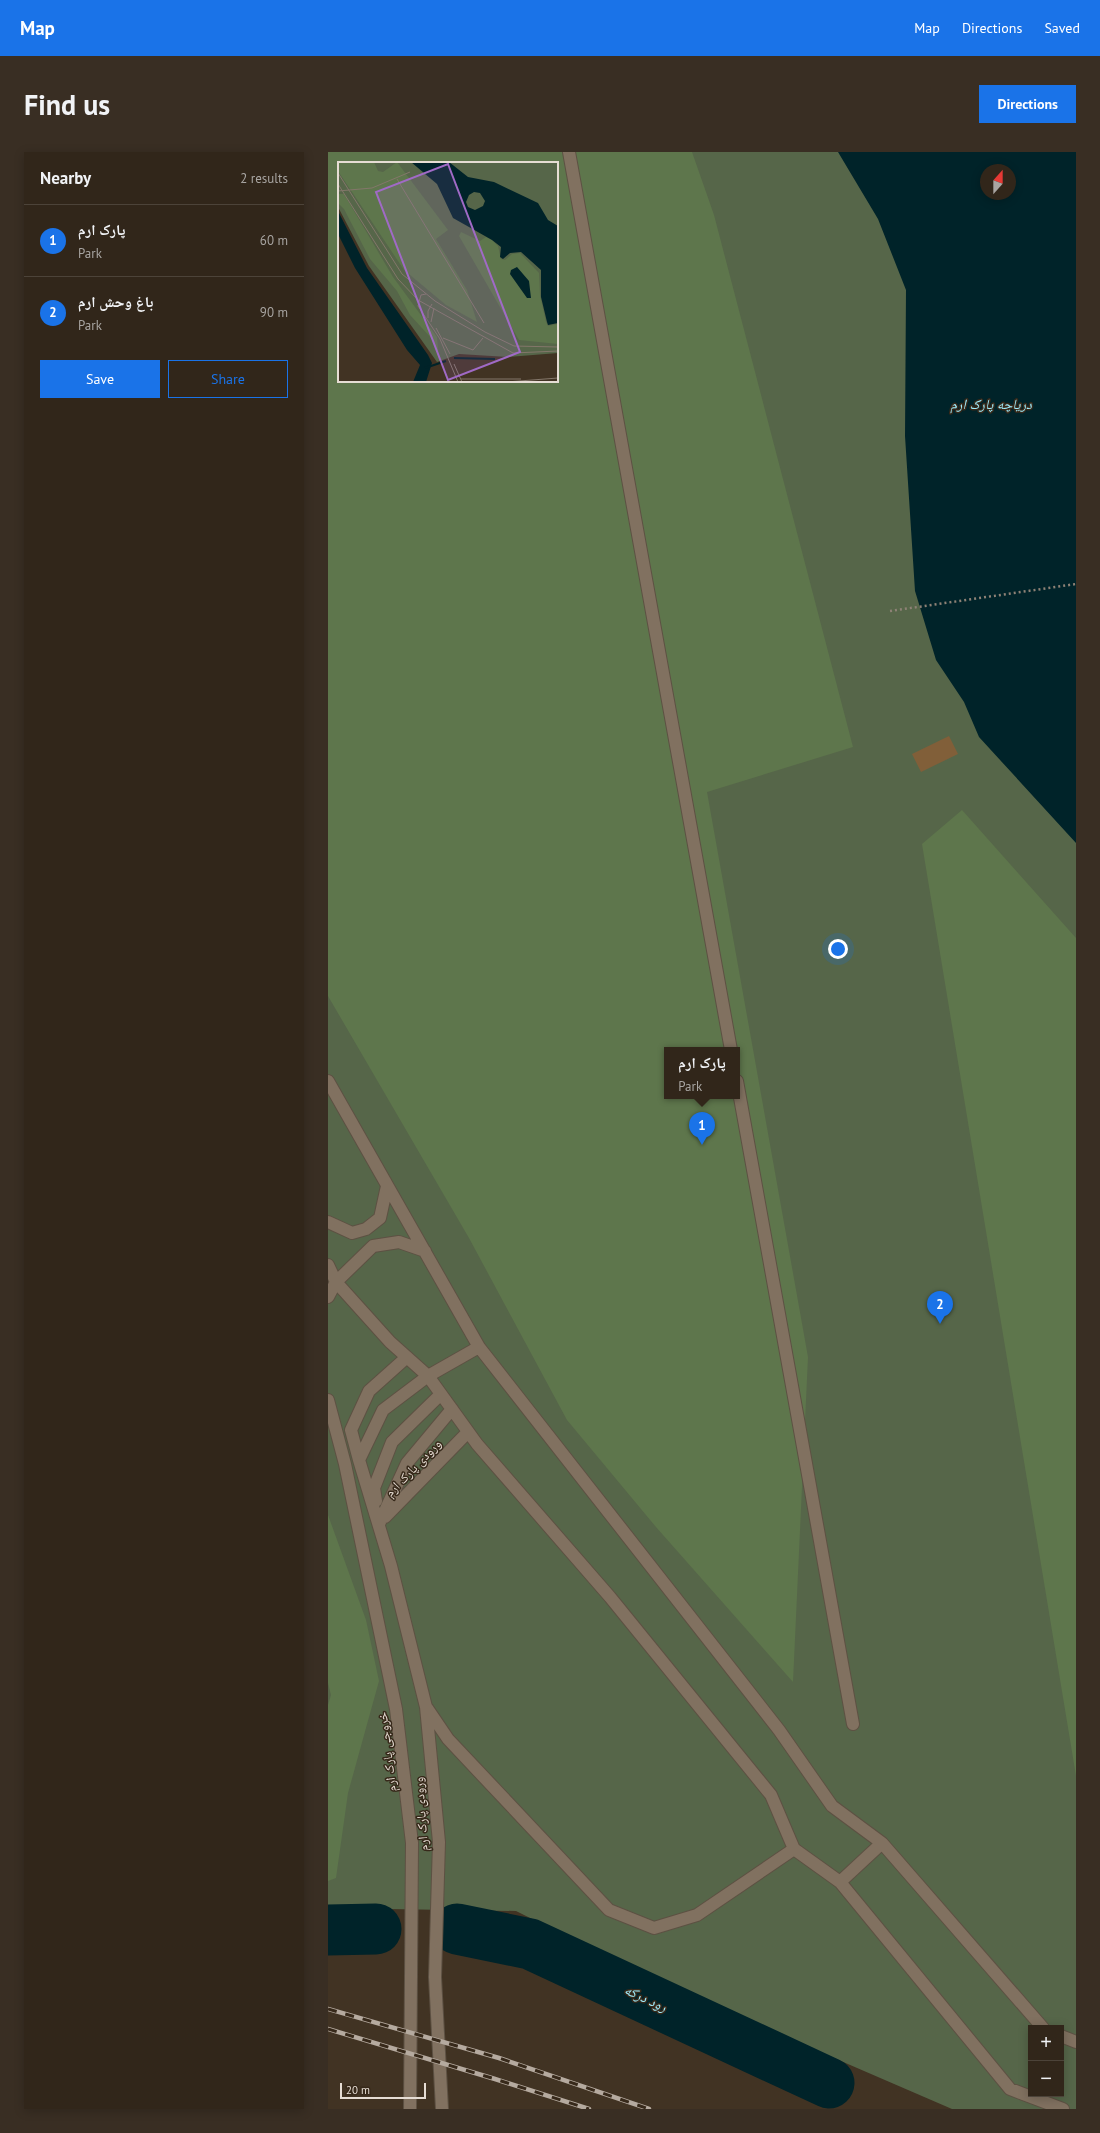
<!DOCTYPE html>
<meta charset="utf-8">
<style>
:root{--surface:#31261a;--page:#392e23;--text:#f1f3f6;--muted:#a8a5a2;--line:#4c4339;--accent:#1a73e8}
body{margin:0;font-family:"PT Sans","Noto Naskh Arabic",sans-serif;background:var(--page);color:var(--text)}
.controls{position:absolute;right:12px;bottom:12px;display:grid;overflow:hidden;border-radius:0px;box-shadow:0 2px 10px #0003}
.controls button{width:36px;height:36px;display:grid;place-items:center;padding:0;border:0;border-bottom:1px solid var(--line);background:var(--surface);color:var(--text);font:20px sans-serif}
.compass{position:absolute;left:652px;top:12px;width:36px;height:36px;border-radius:50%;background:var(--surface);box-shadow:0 2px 10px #0003;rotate:21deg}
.scale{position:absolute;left:12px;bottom:10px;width:86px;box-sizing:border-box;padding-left:4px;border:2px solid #e6ddd4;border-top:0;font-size:11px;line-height:14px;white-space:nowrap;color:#e6ddd4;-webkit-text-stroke:3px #37291a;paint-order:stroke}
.you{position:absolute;left:510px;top:797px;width:14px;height:14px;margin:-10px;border:3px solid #fff;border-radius:50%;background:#1a73e8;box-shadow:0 0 0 6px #1a73e833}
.badge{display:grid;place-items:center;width:26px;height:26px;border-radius:50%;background:var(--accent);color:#fff;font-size:13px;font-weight:700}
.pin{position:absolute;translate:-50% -33px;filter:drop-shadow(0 1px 2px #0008)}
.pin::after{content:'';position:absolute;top:21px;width:14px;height:12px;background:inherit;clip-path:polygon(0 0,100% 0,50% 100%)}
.popup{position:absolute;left:336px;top:895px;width:76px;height:52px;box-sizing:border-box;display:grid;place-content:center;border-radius:0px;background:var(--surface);filter:drop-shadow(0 1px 3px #0005);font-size:13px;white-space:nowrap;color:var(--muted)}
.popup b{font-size:15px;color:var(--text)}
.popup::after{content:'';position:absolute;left:50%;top:100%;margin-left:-8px;border:8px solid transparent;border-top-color:var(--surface)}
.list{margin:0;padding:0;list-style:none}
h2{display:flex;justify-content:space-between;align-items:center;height:52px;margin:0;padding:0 16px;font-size:17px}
h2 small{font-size:13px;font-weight:400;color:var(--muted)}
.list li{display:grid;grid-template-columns:26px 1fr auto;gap:12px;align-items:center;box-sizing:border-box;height:72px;padding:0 16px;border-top:1px solid var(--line)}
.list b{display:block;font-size:15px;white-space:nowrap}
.list p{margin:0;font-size:13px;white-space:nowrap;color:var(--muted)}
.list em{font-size:13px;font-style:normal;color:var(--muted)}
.actions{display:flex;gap:8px;padding:12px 16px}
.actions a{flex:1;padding:9px 0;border:1px solid var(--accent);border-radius:0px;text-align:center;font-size:14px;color:var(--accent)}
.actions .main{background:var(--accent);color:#fff}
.map{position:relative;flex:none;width:748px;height:1957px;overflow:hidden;border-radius:0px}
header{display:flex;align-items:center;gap:24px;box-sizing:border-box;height:56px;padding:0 20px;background:var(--accent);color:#fff}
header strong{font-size:19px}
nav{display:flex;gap:22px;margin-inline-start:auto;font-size:14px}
.intro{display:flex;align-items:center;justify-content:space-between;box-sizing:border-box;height:96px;padding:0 24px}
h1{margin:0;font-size:28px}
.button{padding:10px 18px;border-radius:0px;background:var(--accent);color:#fff;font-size:14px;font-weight:700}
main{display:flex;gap:24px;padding:0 24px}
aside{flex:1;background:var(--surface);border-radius:0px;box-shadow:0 2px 10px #0003}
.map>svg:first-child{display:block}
</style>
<header>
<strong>Map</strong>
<nav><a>Map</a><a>Directions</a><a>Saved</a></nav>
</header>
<div class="intro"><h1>Find us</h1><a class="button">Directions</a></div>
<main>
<aside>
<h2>Nearby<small>2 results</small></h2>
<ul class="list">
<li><span class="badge">1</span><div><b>پارک ارم</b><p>Park</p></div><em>60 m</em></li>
<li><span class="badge">2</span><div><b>باغ وحش ارم</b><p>Park</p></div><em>90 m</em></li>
</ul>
<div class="actions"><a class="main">Save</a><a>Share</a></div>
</aside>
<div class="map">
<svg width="748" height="1957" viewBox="0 0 748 1957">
<rect width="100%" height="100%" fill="#413323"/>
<path fill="#566649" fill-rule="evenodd" d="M0 0H748V1957H624L337 1833 188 1759 0 1756ZM11 11H229V229H11ZM658 18H682V42H658ZM339 898H409V944H339ZM703 1876H733V1942H703Z"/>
<path fill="#5e764c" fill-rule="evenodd" d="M0 0H364L386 63 525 595 379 640 480 1205 465 1530 328 1375 239 1268 141 1086 0 844ZM11 11H229V229H11ZM339 898H409V944H339Z
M634 658 748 786V1624L594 692Z
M0 1363 38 1468 51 1529 20 1641 8 1726 0 1729V1553L3 1543 0 1531Z"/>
<path fill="#002329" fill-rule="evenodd" d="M510 0H748V691L651 585 636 550 608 508 587 439 577 284 578 138 550 67ZM658 18H682V42H658Z"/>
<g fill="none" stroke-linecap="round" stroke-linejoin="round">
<path stroke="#002329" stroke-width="51" d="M129 1777 202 1792 501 1931
M0 1778 48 1777"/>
</g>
<path fill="#815f39" d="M621 584 630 602 593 620 584 602Z"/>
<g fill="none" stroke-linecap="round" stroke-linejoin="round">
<g stroke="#5d5143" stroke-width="14">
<path id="minor" d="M241 0 403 898
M0 929 151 1195 451 1578 504 1654 554 1691 715 1876
M409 929 525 1572
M0 1070 24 1081 38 1077 52 1066 59 1034
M0 1113 8 1130 62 1190 100 1224 149 1292 282 1445 443 1643 466 1697 512 1730 682 1937 735 1957
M0 1145 8 1130 45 1094 71 1090 97 1099
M0 1248 17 1312 68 1557 84 1691 82 1957
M31 1308 23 1278 41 1239 79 1205
M48 1349 46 1336 64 1290 113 1242
M57 1365 140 1280
M51 1372 79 1311 124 1257
M99 1556 120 1587 281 1758 326 1776 369 1763 466 1697
M512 1730 554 1691
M733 1884 748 1890
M114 1957 107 1825 111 1690 98 1555 63 1414 31 1308 55 1258 100 1224 151 1195"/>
</g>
<path stroke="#8e8276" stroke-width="2.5" stroke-dasharray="2 3" stroke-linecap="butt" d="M562 459 748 432"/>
<use href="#minor" stroke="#817160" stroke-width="12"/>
<g stroke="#b5aa9f" stroke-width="4.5">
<path id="rail" d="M0 1857 171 1906 321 1957
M0 1877 167 1927 261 1957"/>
</g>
<use href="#rail" stroke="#37291a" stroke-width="3" stroke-dasharray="9" stroke-linecap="butt"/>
</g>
<g text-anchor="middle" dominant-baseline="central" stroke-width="3" stroke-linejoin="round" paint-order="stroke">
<g font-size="13" fill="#e6ddd4" stroke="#37291a">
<text transform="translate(85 1316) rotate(-46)">ورودی پارک ارم</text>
<text transform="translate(59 1600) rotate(-97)">خروجی پارک ارم</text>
<text transform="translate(93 1662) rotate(-94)">ورودی پارک ارم</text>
</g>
<g font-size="14" font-style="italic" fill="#9fedfd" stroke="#37291a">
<text x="663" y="252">دریاچه پارک ارم</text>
<text transform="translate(318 1846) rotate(25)">رود درکه</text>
</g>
</g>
<g transform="translate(10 10)">
<rect width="220" height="220" fill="#413323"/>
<path d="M0 0H220V191L170 195 121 192 99 200 31 104 0 45Z" fill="#566649"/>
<path d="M0 0H36L40 9 45 10 59 0 110 68 98 77 129 128 139 160 108 143 66 108 0 9ZM0 32H6L55 115 99 175 101 197 95 178 72 153 59 129 32 97 6 47 0 41ZM123 70 142 79 148 75 154 78 160 84 163 97 167 98 174 92 182 91 201 111 202 133 208 160 210 164 220 162V182L181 178 121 74Z" fill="#5e764c"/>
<path d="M73 0H111L130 15 156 20 200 41 210 58 220 64V161L210 163 209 160 203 135V108L183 90 172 91 165 97 162 95 163 85 154 78 115 56 99 22ZM136 30 142 31 147 39 145 44 137 48 130 45 128 40 131 33ZM0 49 29 106 90 193 94 201 88 220H75L82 203 69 188 17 106 0 72ZM179 105 191 119 193 136H189L172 112 173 108Z" fill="#002329" fill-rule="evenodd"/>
<path fill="none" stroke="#002329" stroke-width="2" d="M116 196 157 197M87 206 108 199"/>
<path fill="none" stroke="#83776a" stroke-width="1" d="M0 11 64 112 97 139 147 170 176 184 220 185M59 17 146 161M0 22 60 117 80 138 175 191 220 189M0 29 34 26 72 10M88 132 83 133 80 144 102 177 120 220M90 156V149L94 142M93 160 96 146M98 166 112 192M105 176 135 188 145 176M116 202 124 220M123 217H183M168 220 220 216"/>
<path fill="#a06ac6" fill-opacity="0.15" stroke="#a06ac6" stroke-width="2" d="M110 2 182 190 110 218 38 30Z"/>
<rect width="220" height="220" fill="none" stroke="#e6ddd4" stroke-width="2"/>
</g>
</svg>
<div class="controls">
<button>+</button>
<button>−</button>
</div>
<svg class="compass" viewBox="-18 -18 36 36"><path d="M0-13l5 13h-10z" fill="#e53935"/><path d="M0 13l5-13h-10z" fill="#a8a5a2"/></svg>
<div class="scale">20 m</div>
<div class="you"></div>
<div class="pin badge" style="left:374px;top:993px">1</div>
<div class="popup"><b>پارک ارم</b>Park</div>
<div class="pin badge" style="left:612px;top:1172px">2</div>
</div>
</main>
